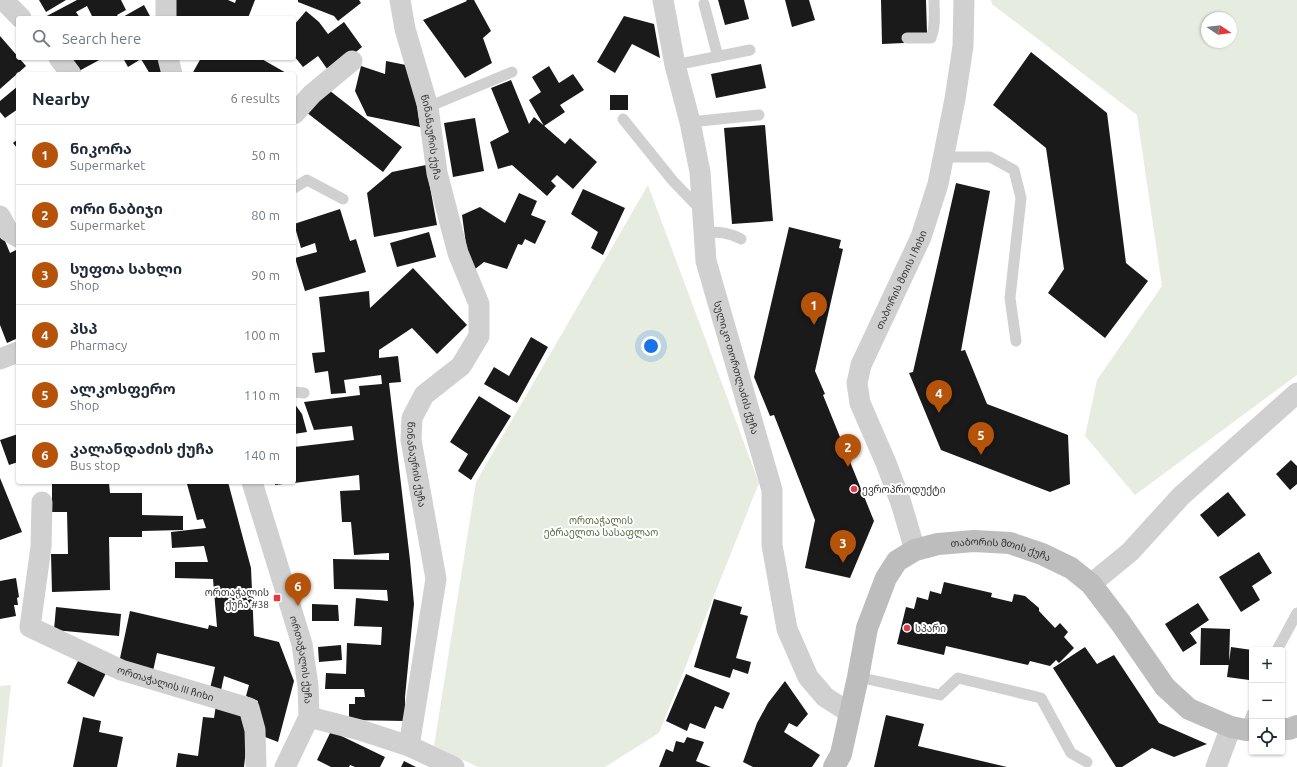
<!DOCTYPE html>
<meta charset="utf-8">
<style>
:root{--surface:#fff;--page:#f6f6f7;--text:#1f2937;--muted:#747a83;--line:#e0e1e3;--accent:#b45309}
body{margin:0;font-family:Ubuntu,"Noto Sans Georgian",sans-serif;background:var(--page);color:var(--text)}
.controls{position:absolute;right:12px;bottom:12px;display:grid;overflow:hidden;border-radius:4px;box-shadow:0 1px 3px #0004}
.controls button{width:36px;height:36px;display:grid;place-items:center;padding:0;border:0;border-bottom:1px solid var(--line);background:var(--surface);color:var(--text);font:20px sans-serif}
.compass{position:absolute;left:1201px;top:12px;width:36px;height:36px;border-radius:50%;background:var(--surface);box-shadow:0 1px 3px #0004;rotate:103deg}
.you{position:absolute;left:651px;top:346px;width:14px;height:14px;margin:-10px;border:3px solid #fff;border-radius:50%;background:#1a73e8;box-shadow:0 0 0 6px #1a73e833}
.badge{display:grid;place-items:center;width:26px;height:26px;border-radius:50%;background:var(--accent);color:#fff;font-size:13px;font-weight:700}
.pin{position:absolute;translate:-50% -33px;filter:drop-shadow(0 1px 2px #0008)}
.pin::after{content:'';position:absolute;top:21px;width:14px;height:12px;background:inherit;clip-path:polygon(0 0,100% 0,50% 100%)}
.list{margin:0;padding:0;list-style:none}
h2{display:flex;justify-content:space-between;align-items:center;height:52px;margin:0;padding:0 16px;font-size:17px}
h2 small{font-size:13px;font-weight:400;color:var(--muted)}
.list li{display:grid;grid-template-columns:26px 1fr auto;gap:12px;align-items:center;box-sizing:border-box;height:60px;padding:0 16px;border-top:1px solid var(--line)}
.list b{display:block;font-size:15px;white-space:nowrap}
.list p{margin:0;font-size:13px;white-space:nowrap;color:var(--muted)}
.list em{font-size:13px;font-style:normal;color:var(--muted)}
.icon{flex:none;width:22px;height:22px;fill:none;stroke:currentColor;stroke-width:2;stroke-linecap:round;stroke-linejoin:round}
.map{position:relative;flex:none;width:1297px;height:767px;overflow:hidden}
.search{position:absolute;background:var(--surface);box-shadow:0 1px 3px #0004;left:16px;top:16px;width:280px;height:44px;display:flex;align-items:center;gap:10px;box-sizing:border-box;padding:0 14px;border-radius:4px;color:var(--muted);font-size:15px}
.panel{position:absolute;background:var(--surface);box-shadow:0 1px 3px #0004;left:16px;top:72px;width:280px;height:412px;border-radius:4px}
.map>svg:first-child{display:block}
</style>
<div class="map">
<svg width="1297" height="767" viewBox="0 0 1297 767">
<rect width="100%" height="100%" fill="#fff"/>
<path fill="#e6ecdf" fill-rule="evenodd" d="M991 0H1297V375L1135 495 1085 436 1097 380 1162 286 1137 115 992 4ZM1207 18H1231V42H1207Z
M648 185 759 483 659 733 605 767H478L434 746 476 482Z
M11 685 2 767H0V686Z"/>
<path fill="#1a1a1a" d="M39 0H66L46 12Z
M77 0H121L126 10 117 15 119 18H93L87 6 76 12 80 18H43Z
M173 0H228L235 3 236 0H255L248 18H232L229 16 228 18H170Z
M298 0H359L361 3 338 21 334 16 298 2Z
M466 0H474L491 31 483 38 492 63 465 78 423 20 467 1Z
M718 0H744L749 19 725 25Z
M785 0H809L815 20 792 27Z
M881 0H926L927 33 904 34V43L882 44Z
M144 5 151 18H121Z
M306 11 319 22 328 34 344 22 362 47 330 73 318 56 303 67 294 56V25Z
M624 16 654 24 660 58 632 44 615 73 597 62Z
M0 36 26 66 0 89Z
M1031 52 1107 113 1126 263 1148 281 1105 338 1048 293 1064 269 1046 148 993 105Z
M70 58H103L79 71Z
M123 58H163V74H150L141 59 128 67Z
M201 58H260L288 74H192Z
M386 61 411 66 420 127 367 116 355 91 361 66 385 74Z
M761 64 766 88 716 98 711 74Z
M549 66 559 83 573 74 584 90 560 105 565 112 544 126 529 100 541 92 532 77Z
M511 80 529 124 534 117 565 144 570 138 597 162 573 189 557 175 551 181 556 186 547 196 512 165 498 169 490 142 509 132 491 88Z
M18 86V109L5 118 0 112V101Z
M325 87 402 147 383 172 306 112Z
M610 95H628V110H610Z
M475 118 484 171 453 177 444 123Z
M765 125 773 221 732 224 724 128Z
M18 139V149L13 143Z
M426 165 437 225 374 237 367 193 392 172Z
M956 183 990 191 961 351 965 350 987 404 1068 435 1070 484 1050 492 941 450 909 373 913 372Z
M583 189 625 208 603 255 591 248 598 232 571 214Z
M519 193 537 201 531 215 546 221 535 244 525 239 522 245 518 244 507 269 484 262 470 273 462 215 480 207 505 223Z
M340 209 350 241 356 239 366 272 305 291 295 258 317 252 315 243 301 248 294 224Z
M789 227 841 240 839 248 843 249 815 371 825 394 823 395 874 521 850 578 805 568 815 520 774 415 770 416 754 377Z
M0 229 10 253 18 249V338L7 343 0 325Z
M429 232 436 257 397 267 390 243Z
M413 268 467 325 437 354 412 328 379 350V358L398 356 401 382 389 383 410 560 414 604 405 697V721L349 720V704H355V697H365L364 689H325L326 673 346 674 347 643 381 645 382 627 354 626 356 598 388 601 387 590 334 589 333 559 389 560V553L354 555 351 522H342L340 491 360 490 359 475 294 483V447L354 440 352 426 314 430 304 402 360 395 359 386 382 384 381 375 344 380 346 393 331 394 328 371 315 373 312 353 325 352 319 297 369 291 370 308Z
M531 337 548 347 517 403 484 384 494 367 509 376Z
M479 396 511 416 471 480 458 471 468 454 450 442Z
M294 403 302 414 307 432 294 434Z
M18 434V462L9 465 0 440Z
M1291 460 1297 466V484L1290 490 1276 474Z
M0 478 22 532 0 540Z
M52 482H70L71 484 109 483 110 493H142V515L183 516V530L142 531V537H109L110 590 52 592 51 554H68L67 512H52Z
M194 482H228L251 568 254 636 279 642 294 681 278 742 260 735 255 711 258 701 246 696 249 685 224 676 220 695 209 693 215 667 157 653 153 671 119 663 130 611 208 629 209 625 217 627 213 579 175 578V562H208L204 546 172 548 171 532 206 528 203 519 197 520 187 484Z
M275 482H291V483L275 485Z
M1228 492 1246 515 1218 537 1200 515Z
M1259 552 1272 573 1252 586 1260 600 1241 612 1219 577Z
M16 578 19 597 17 598 18 605H14L16 616 0 619V581Z
M944 582 992 593 991 597 1012 602 1014 594 1025 596 1039 608V611L1055 628 1060 623 1068 632 1064 637 1074 648 1059 663 1056 660 1050 666 1030 661 1028 665 946 646 944 655 897 644 906 607 914 609 917 597 928 600 930 591 941 594Z
M714 599 742 607 740 614 748 616 736 658 751 662 748 674 733 669 730 678 694 667Z
M1198 603 1209 620 1190 633 1197 643 1183 652 1165 624Z
M312 604 338 605 339 621H312Z
M56 607 121 614 119 636 54 630Z
M1201 628 1230 629 1229 665H1200Z
M341 645 342 660 319 662 318 647Z
M1085 647 1097 664 1114 655 1159 723 1207 744 1174 757 1152 748 1122 767H1116L1053 668Z
M1231 647 1252 650 1249 680 1227 677Z
M80 657 107 671 94 697 67 683Z
M686 674 730 693 723 709 715 706 705 729 690 723 687 731 666 721Z
M785 681 808 714 797 727 789 723 784 732 820 755 812 767H753L743 762 757 723 768 703Z
M216 705 246 711 249 723 244 767H176L178 753 198 756 203 717 214 718Z
M886 715 924 724 918 746 1007 767H874Z
M83 717 101 721 99 732 123 737 117 767H73Z
M331 731 385 757 380 767H355L350 765 349 767H331L317 760Z
M687 737 704 742 696 761 711 767H659L666 749 673 752 676 741 684 743Z
M404 761 416 767H401Z"/>
<g fill="none" stroke-linecap="round" stroke-linejoin="round">
<path stroke="#d0d0d0" stroke-width="11" d="M704 4 718 57
M907 38H931C936 26 934 12 934 0
M675 65 750 50
M428 107 512 72
M623 119 673 181 701 210
M690 122 759 115
M943 157H990L1014 170 1021 198 1010 298 1016 341
M294 188 307 180 343 199
M704 232C719 232 728 232 741 239
M294 392 304 393
M1277 650 1297 613
M858 677 940 695 958 678 1041 698 1071 753 1087 762
M1246 730 1252 714"/>
<g stroke="#d0d0d0" stroke-width="21">
<path d="M3 0 21 18"/>
<path id="s1" d="M400 0 405 29 428 107 437 173 458 253 479 304V336L461 366 424 395 412 418 411 440 436 579 409 746"/>
<path id="s2" d="M663 0 675 65 690 122 700 172 706 261 772 490V545L787 629 808 677 825 697 850 713"/>
<path d="M166 18V0"/>
<path d="M59 58 71 74"/>
<path d="M168 58 172 74"/>
<path d="M294 114 312 94 352 61"/>
<path d="M0 216 8 231 18 237"/>
<path d="M0 359 18 352"/>
<path id="s3" d="M252 482 302 644 308 686 309 717 285 767"/>
<path id="s4" d="M42 502 41 547 30 627 121 670 249 708 255 730 256 767"/>
<path id="s5" d="M915 550 901 503 886 463 860 403 857 383 861 365 921 237 938 184 955 99 963 46 964 0"/>
<path d="M1091 584 1130 552 1181 496 1297 393"/>
<path d="M309 717 360 730 409 746 454 767"/>
<path d="M1216 767 1231 727"/>
</g>
<g stroke="#bdbdbd" stroke-width="22">
<path d="M1282 729H1289L1297 726"/>
<path id="s6" d="M834 767 841 754 858 677 867 628 886 578 897 561 915 550 938 544 974 541 1010 543 1042 554 1071 568 1091 584 1120 622 1165 687 1189 709 1231 727 1246 730H1252"/>
</g>
</g>
<g fill="#e63946" stroke="#fff" stroke-width="1.5">
<circle cx="854" cy="489" r="4"/>
<rect x="273" y="594" width="8" height="8" rx="2"/>
<circle cx="907" cy="628" r="4"/>
</g>
<g text-anchor="middle" dominant-baseline="central" stroke-width="4" stroke-linejoin="round" paint-order="stroke">
<g font-size="10" fill="#333" stroke="#fff">
<text stroke="none"><textPath href="#s1" startOffset="141">წინანაურის ქუჩა</textPath></text>
<text stroke="none"><textPath href="#s5" startOffset="290">თაბორის მთის I ჩიხი</textPath></text>
<text stroke="none"><textPath href="#s2" startOffset="376">სულიკო თორთლაძის ქუჩა</textPath></text>
<text stroke="none"><textPath href="#s1" startOffset="502">წინანაურის ქუჩა</textPath></text>
<text stroke="none"><textPath href="#s6" startOffset="326">თაბორის მთის ქუჩა</textPath></text>
<text stroke="none"><textPath href="#s3" startOffset="185">ორთაჭალის ქუჩა</textPath></text>
<text stroke="none"><textPath href="#s4" startOffset="273">ორთაჭალის III ჩიხი</textPath></text>
</g>
<g font-size="10" fill="#333" stroke="#fff" text-anchor="start">
<text x="862" y="489">ევროპროდუქტი</text>
<text x="269" y="592" text-anchor="end">ორთაჭალის<tspan x="269" dy="12">ქუჩა #38</tspan></text>
<text x="915" y="628">სპარი</text>
</g>
<g font-size="10" fill="#56703f" stroke="#fff">
<text x="601" y="520">ორთაჭალის<tspan x="601" dy="12">ებრაელთა სასაფლაო</tspan></text>
</g>
</g>
</svg>
<div class="controls">
<button>+</button>
<button>−</button>
<button><svg class="icon" aria-label="locate" viewBox="0 0 24 24"><circle cx="12" cy="12" r="6"/><path d="M12 2v4M12 18v4M2 12h4M18 12h4"/></svg></button>
</div>
<svg class="compass" viewBox="-18 -18 36 36"><path d="M0-13l5 13h-10z" fill="#e53935"/><path d="M0 13l5-13h-10z" fill="#747a83"/></svg>
<div class="you"></div>
<div class="pin badge" style="left:814px;top:325px">1</div>
<div class="pin badge" style="left:848px;top:467px">2</div>
<div class="pin badge" style="left:843px;top:563px">3</div>
<div class="pin badge" style="left:939px;top:413px">4</div>
<div class="pin badge" style="left:981px;top:455px">5</div>
<div class="pin badge" style="left:298px;top:606px">6</div>
<div class="search"><svg class="icon" aria-label="search" viewBox="0 0 24 24"><circle cx="10" cy="10" r="6"/><path d="M15 15l6 6"/></svg>Search here</div>
<section class="panel">
<h2>Nearby<small>6 results</small></h2>
<ul class="list">
<li><span class="badge">1</span><div><b>ნიკორა</b><p>Supermarket</p></div><em>50 m</em></li>
<li><span class="badge">2</span><div><b>ორი ნაბიჯი</b><p>Supermarket</p></div><em>80 m</em></li>
<li><span class="badge">3</span><div><b>სუფთა სახლი</b><p>Shop</p></div><em>90 m</em></li>
<li><span class="badge">4</span><div><b>პსპ</b><p>Pharmacy</p></div><em>100 m</em></li>
<li><span class="badge">5</span><div><b>ალკოსფერო</b><p>Shop</p></div><em>110 m</em></li>
<li><span class="badge">6</span><div><b>კალანდაძის ქუჩა</b><p>Bus stop</p></div><em>140 m</em></li>
</ul>
</section>
</div>
